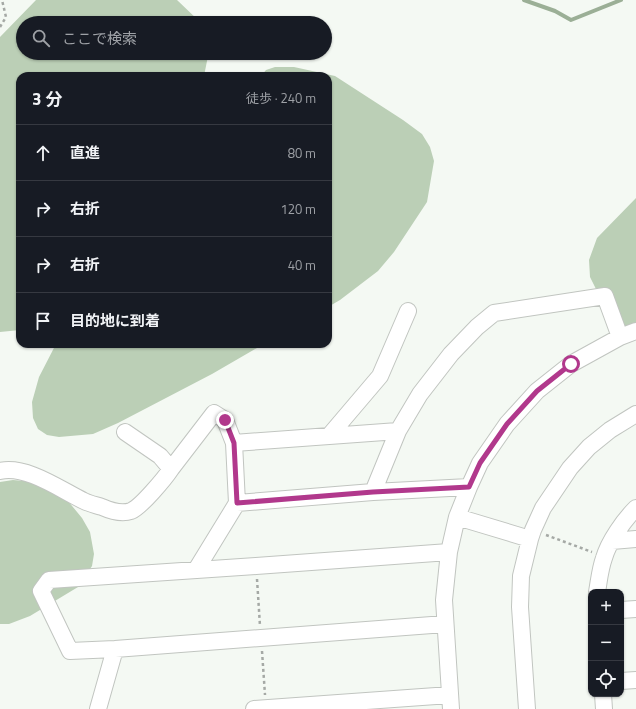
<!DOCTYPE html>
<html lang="ja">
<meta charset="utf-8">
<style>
:root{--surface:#171b24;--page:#20242c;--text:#f1f3f6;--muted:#9ea1a6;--line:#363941}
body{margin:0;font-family:"Titillium Web","Noto Sans JP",sans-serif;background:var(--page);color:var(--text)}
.controls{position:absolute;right:12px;bottom:12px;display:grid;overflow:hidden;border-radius:8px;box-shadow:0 1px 3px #0004}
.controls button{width:36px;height:36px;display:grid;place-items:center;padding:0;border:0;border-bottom:1px solid var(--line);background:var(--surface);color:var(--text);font:20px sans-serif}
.stop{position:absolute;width:12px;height:12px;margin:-9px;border:3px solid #b1388c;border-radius:50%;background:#fff}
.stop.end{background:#b1388c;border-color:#fff;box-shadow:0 1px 4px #0008}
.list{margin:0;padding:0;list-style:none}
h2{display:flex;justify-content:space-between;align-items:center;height:52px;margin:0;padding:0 16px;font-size:17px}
h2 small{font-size:13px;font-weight:400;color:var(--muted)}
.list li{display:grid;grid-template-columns:26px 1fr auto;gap:12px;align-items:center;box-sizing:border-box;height:56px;padding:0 16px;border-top:1px solid var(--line)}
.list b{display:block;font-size:15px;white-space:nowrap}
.list em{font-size:13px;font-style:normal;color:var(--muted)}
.icon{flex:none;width:22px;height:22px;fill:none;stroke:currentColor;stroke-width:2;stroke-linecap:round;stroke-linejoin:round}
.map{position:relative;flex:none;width:636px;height:709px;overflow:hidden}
.search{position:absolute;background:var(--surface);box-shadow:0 1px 3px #0004;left:16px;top:16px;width:316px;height:44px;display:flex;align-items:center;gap:10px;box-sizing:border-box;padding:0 14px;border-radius:22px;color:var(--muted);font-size:15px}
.panel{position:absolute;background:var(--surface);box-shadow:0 1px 3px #0004;left:16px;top:72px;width:316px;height:276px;border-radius:12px}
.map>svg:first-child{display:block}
</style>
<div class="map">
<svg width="636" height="709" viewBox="0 0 636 709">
<rect width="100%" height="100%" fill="#f4f9f3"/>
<path fill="#bbcfb6" d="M36 0H177L199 21 200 23H23V53H208V56L204 76H20V330L0 332V37Z
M275 67H294L335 76 403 120 422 134 430 147 434 161 427 202 394 252 378 271 340 300 328 307V76H261L266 70Z
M636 198V338L631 335 597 291 590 277 589 260 597 238Z
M56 344H264L212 374 118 423 93 434 59 437 47 435 38 429 33 418 32 402 39 377Z
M13 480 34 482 63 495 82 518 90 532 94 554 92 566 78 587 30 616 9 624H0V482Z"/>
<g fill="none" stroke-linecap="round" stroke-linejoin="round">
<path stroke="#9baf96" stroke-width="4" d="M524 0 555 11 571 20 621 0"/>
<g stroke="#c1c5c0" stroke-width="18">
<path id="minor" d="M125 432 160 456 171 469 214 413 225 420 234 443
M329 436 380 376 408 311
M0 471C27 465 61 490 84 501 90 504 96 505 102 507 111 511 122 514 131 511 141 507 165 478 171 469
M373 492 398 431 420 394 451 354 477 327 494 313 605 296 620 337
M237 503 373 492 469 487
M457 517 530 539
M612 541 636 539
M196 570 237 503 234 443 398 431
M597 592C599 581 600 569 604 558 609 541 624 520 636 508
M621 610 636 609
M445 624 115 649 70 651 41 591 49 580 256 566 449 552
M621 681 636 680
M603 694 604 709
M98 709 115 649
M254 709 450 695
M451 709 444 600 449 552 457 517 469 487 480 463 507 424 537 391 571 364 620 337 636 331
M527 709 520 607 521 576 530 539 533 530 543 508 570 468 589 447 610 430 636 414"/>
</g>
<path stroke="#a5a9a5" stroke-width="2.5" stroke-dasharray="3 3" stroke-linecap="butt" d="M0 27 6 17 2 0
M546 535 592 552
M257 579 260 626
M262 651 265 695"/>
<use href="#minor" stroke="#fff" stroke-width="16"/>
</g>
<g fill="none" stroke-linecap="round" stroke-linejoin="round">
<path stroke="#b1388c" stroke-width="5" d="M225 420 234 443 237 503 373 492 469 487 480 463 507 424 537 391 571 364"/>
</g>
</svg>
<div class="controls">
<button>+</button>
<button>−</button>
<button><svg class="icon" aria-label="locate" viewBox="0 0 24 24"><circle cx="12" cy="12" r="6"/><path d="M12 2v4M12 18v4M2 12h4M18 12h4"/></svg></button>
</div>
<div class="stop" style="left:571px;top:364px"></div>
<div class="stop end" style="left:225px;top:420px"></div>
<div class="search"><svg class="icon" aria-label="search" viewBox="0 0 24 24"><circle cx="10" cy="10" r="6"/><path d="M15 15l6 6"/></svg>ここで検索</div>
<section class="panel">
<h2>3 分<small>徒歩 · 240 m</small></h2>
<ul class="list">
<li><svg class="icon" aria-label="ahead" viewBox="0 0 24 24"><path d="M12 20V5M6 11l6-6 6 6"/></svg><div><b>直進</b></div><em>80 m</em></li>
<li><svg class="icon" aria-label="right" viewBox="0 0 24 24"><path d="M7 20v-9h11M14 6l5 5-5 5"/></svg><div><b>右折</b></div><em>120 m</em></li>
<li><svg class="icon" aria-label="right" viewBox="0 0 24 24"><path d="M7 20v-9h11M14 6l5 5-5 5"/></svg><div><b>右折</b></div><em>40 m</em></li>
<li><svg class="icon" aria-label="arrive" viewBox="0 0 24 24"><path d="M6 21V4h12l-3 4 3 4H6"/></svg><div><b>目的地に到着</b></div></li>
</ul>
</section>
</div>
